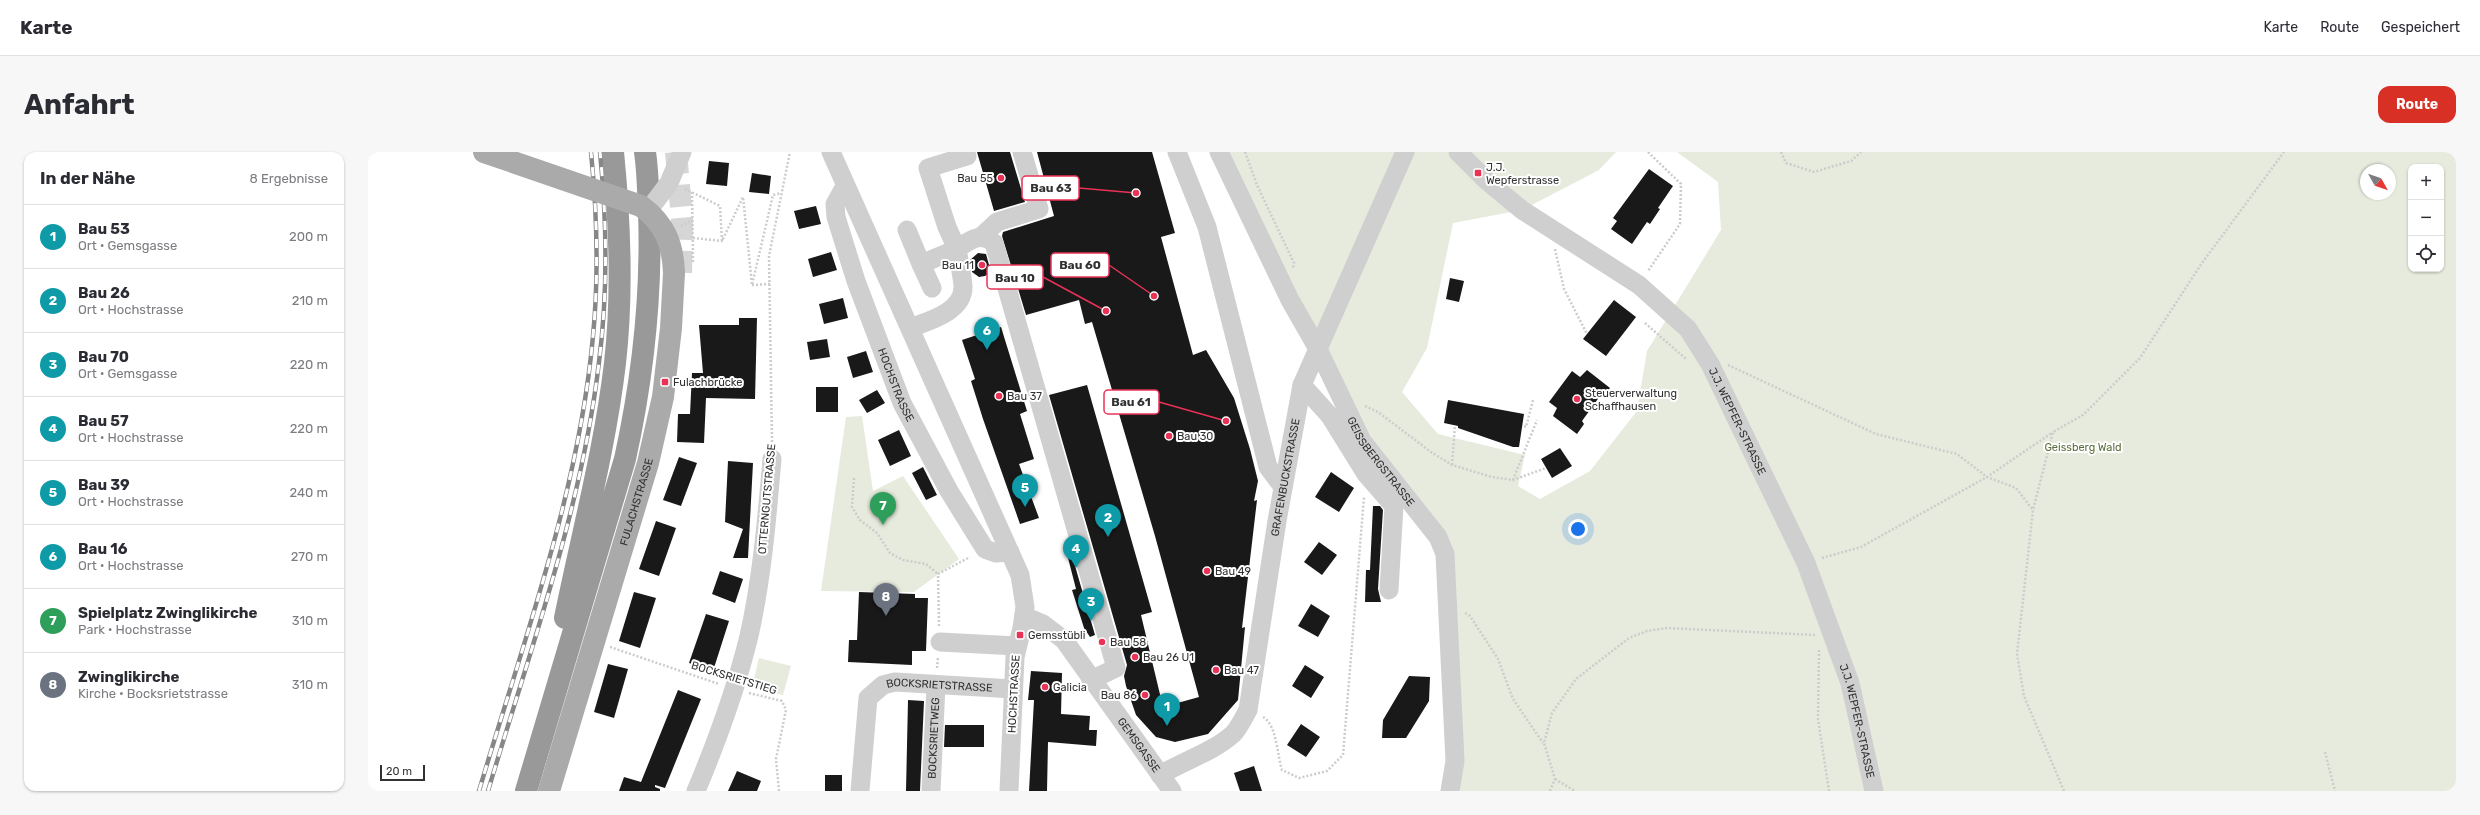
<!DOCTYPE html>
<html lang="de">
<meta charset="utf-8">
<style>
:root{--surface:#fff;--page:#f7f7f7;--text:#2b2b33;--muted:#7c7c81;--line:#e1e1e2;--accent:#d93025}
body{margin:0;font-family:Rubik,sans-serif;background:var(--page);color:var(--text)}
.controls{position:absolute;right:12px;top:12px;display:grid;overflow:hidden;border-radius:8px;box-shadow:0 1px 3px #0004}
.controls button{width:36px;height:36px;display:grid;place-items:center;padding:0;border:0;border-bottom:1px solid var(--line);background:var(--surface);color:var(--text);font:20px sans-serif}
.compass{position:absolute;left:1992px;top:12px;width:36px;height:36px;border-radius:50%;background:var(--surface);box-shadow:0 1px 3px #0004;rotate:130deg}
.scale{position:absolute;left:12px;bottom:10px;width:45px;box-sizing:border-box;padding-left:4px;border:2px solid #323232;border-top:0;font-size:11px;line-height:14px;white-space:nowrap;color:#323232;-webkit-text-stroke:3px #fff;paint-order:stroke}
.you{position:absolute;left:1210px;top:377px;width:14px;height:14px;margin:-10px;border:3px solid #fff;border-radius:50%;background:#1a73e8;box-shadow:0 0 0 6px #1a73e833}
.badge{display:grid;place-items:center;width:26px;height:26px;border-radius:50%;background:var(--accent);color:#fff;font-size:13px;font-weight:700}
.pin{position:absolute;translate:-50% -33px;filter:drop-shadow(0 1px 2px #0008)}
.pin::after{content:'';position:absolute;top:21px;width:14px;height:12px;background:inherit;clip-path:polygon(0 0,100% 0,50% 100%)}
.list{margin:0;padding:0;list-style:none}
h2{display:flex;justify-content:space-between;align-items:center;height:52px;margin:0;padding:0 16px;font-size:17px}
h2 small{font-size:13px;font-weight:400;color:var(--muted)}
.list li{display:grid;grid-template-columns:26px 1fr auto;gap:12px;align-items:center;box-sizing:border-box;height:64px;padding:0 16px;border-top:1px solid var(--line)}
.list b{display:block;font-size:15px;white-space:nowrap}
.list p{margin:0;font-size:13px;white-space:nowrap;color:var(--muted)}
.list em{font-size:13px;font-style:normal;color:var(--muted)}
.icon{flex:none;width:22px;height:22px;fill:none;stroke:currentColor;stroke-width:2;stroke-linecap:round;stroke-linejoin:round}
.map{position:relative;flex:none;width:2088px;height:639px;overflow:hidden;border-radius:12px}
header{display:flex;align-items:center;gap:24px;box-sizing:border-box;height:56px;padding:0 20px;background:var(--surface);border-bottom:1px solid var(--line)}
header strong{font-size:19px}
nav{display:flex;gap:22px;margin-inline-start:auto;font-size:14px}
.intro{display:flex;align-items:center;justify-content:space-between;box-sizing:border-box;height:96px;padding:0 24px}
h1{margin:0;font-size:28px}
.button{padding:10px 18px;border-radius:12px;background:var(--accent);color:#fff;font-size:14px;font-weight:700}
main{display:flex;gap:24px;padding:0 24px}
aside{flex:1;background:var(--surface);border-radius:12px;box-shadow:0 1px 3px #0004}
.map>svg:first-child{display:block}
</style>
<header>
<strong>Karte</strong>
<nav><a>Karte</a><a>Route</a><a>Gespeichert</a></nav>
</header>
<div class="intro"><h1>Anfahrt</h1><a class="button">Route</a></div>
<main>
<aside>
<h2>In der Nähe<small>8 Ergebnisse</small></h2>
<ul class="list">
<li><span class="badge" style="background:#0f9aa8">1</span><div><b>Bau 53</b><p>Ort · Gemsgasse</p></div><em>200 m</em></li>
<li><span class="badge" style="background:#0f9aa8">2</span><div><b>Bau 26</b><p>Ort · Hochstrasse</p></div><em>210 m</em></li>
<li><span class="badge" style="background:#0f9aa8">3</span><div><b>Bau 70</b><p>Ort · Gemsgasse</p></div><em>220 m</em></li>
<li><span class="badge" style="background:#0f9aa8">4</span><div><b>Bau 57</b><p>Ort · Hochstrasse</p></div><em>220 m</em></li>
<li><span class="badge" style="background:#0f9aa8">5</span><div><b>Bau 39</b><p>Ort · Hochstrasse</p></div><em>240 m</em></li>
<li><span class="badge" style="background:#0f9aa8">6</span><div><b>Bau 16</b><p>Ort · Hochstrasse</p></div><em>270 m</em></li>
<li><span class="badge" style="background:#2e9e5b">7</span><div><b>Spielplatz Zwinglikirche</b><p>Park · Hochstrasse</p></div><em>310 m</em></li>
<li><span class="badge" style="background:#6b7280">8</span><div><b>Zwinglikirche</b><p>Kirche · Bocksrietstrasse</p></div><em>310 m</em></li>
</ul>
</aside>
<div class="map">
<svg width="2088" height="639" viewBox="0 0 2088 639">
<rect width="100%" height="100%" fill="#fff"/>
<path fill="#e6ebdd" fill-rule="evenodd" d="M851 0H1248L1231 18 1154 58 1085 71 1059 196 1034 240 1070 282 1157 303 1150 334 1172 347 1222 319 1269 259 1279 199 1353 78 1350 30 1309 0H2088V639H1082L1077 402 994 289ZM2043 15H2073V117H2043ZM1998 18H2022V42H1998Z
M494 264 505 339 535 324 591 407 546 440 453 439 478 265Z
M391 506 423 514 415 543 393 538 386 527Z"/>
<path fill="#191919" d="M609 0H642L657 50 626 59Z
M669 0H784L807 81 793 85 825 203 838 198 866 246 882 297 890 329 886 349 889 348 874 476 877 475 870 548 840 582 807 590 788 585 768 563 758 534 756 524 759 513 681 243 719 233 784 460 773 463 795 555 831 545 787 384 724 170 717 172 711 148 658 163 634 84 635 80 686 64Z
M341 9 361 11 359 34 338 32Z
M1281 17 1305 34 1290 56 1292 57 1282 72 1279 70 1264 92 1243 77 1249 69 1245 66Z
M384 21 403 24 401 42 381 40Z
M448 54 453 72 431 77 426 59Z
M463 100 469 118 445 125 440 107Z
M610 101 618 102 623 120 617 124 611 125 604 120 602 108Z
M1082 126 1096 129 1091 150 1078 147Z
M475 146 480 166 456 172 451 152Z
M1246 148 1268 165 1238 204 1215 187Z
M371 166H389L387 247 338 246 336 291 309 290 310 262H322L324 221H335L331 173H371Z
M633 175 659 259 652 262 666 307 651 312 671 366 652 372 615 267 603 229 607 227 594 188Z
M459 187 462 205 442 208 439 190Z
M498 199 505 220 485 226 479 205Z
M1219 218 1242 236 1235 245 1232 244 1214 269 1216 272 1209 282 1185 264 1189 256 1181 250 1204 219 1212 225Z
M448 235H470V260H448Z
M509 238 517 251 499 261 491 248Z
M1080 248 1156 262 1151 295H1145L1090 276V274L1076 271Z
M531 278 543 304 522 314 510 288Z
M1192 296 1204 314 1184 326 1173 307Z
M311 305 329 311 313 354 295 348Z
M360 309 385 311 380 406H365L375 377 357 370Z
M555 315 569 343 558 348 544 321Z
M963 320 986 336 971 360 947 345Z
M1005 354H1012L1015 358 1010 437 1013 450H997L998 418H1002Z
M288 369 308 376 291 424 271 417Z
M951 390 969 403 954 423 936 410Z
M703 400 727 483 722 485 716 476 704 438 708 437 699 402Z
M352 419 375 427 367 451 344 442Z
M266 440 288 446 272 496 251 489Z
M491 440 547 442V446H560L558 499H544V513L480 510 481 488H489Z
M943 452 962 464 950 485 930 474Z
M338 462 361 469 345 519 321 511Z
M240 512 260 517 246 566 226 560Z
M937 513 956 525 943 546 924 534Z
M663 519 694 521 693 562 722 564 721 578H729L728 594 680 590 679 639H661L666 548H660Z
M1041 524 1062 525 1061 549 1038 586H1014L1015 568Z
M310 538 333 547 297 636 287 633V635L292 637V639H251L256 625 273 630Z
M540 548 556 549 552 639H538Z
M933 572 952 585 938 605 919 593Z
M577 573H616V595H576Z
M886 614 894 639H872L866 621Z
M369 619 393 629 389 639H360Z
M457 623H474V639H457Z"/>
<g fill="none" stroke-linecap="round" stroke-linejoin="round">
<path stroke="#d6d6d6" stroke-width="22" stroke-dasharray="22 11" stroke-linecap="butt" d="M308 0 314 67 313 126"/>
<path stroke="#ccc" stroke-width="2.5" stroke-dasharray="2 2" stroke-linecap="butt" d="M877 0 889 33 926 111 925 116
M1280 0 1313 32 1312 72 1280 119
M1413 0 1418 11 1446 20 1483 9 1493 0
M317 37 352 54 354 89 375 45 384 133 405 43 413 41
M324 40 325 110
M313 74 323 69
M325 86 354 89
M1187 97 1196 137 1219 182
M384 133 402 132
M1277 171 1318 207
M1360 213 1508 282 1589 302 1619 325 1685 280
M997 254 1010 260 1063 300 1084 313 1124 325 1145 328 1178 316
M1156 274 1158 275 1165 248
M404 290 401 104 422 0
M1084 313 1087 273
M486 326 484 355 492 368 509 381 522 401 535 408 558 412 570 422
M1145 328 1169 268
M1454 406 1493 395 1619 325 1648 336 1665 358
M1097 461 1102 464 1130 507 1145 547 1175 591
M571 474 570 422 602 405
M242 495 351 532
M1451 498 1450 567 1461 639
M569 516 570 505
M381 541 414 549 418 558 408 607 411 639
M895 565C909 573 909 603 914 618L931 626 959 619 975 603 996 345
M1957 600 1967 639
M1187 627 1207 639
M1182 639 1187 627 1176 591 1184 561 1208 527 1261 486 1279 479 1299 476 1447 483
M1696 639 1656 544 1649 502 1665 358 1685 280 1715 263 1772 206 1834 111 1916 0"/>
<g stroke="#cfcfcf" stroke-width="19">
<path d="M463 0 652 423 657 455 654 476 647 505 641 639"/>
<path d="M809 0 839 75 900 315 915 335"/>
<path id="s1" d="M851 0 922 148 950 197 994 289 1070 385 1077 402 1087 609 1082 639"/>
<path id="s2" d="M1090 0 1119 29 1154 58 1271 133 1320 177 1342 212 1438 411 1482 531 1506 639"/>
<path id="s3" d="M477 34 467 52 468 65 488 129 534 251 581 339 617 397 628 401 642 400"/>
<path d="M539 78 553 112 589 97 579 75 560 16 599 4 598 0"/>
<path d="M614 84 629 70 671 57 654 0"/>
<path d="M553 112 564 136"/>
<path d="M542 176C560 169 596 160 595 134 594 122 591 109 589 97 601 89 612 79 626 91L748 516 723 528"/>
<path d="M934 233 962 264 998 322 1026 354 1021 438"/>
<path id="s4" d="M656 464 675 472 696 488 804 639"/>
<path d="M572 490 649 494"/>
<path id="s5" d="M792 623C815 609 845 600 865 582 871 576 876 565 880 558L909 369 934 233 1037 0"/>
<path d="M328 639C349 589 368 537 381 484 394 426 399 366 404 307"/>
<path id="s6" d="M492 639 500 546 515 533 527 530 645 537"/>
<path id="s7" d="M563 639 568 533"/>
</g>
<path stroke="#aaa" stroke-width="22" id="s8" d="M181 639 280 311 295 245 303 176 306 121"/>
<path stroke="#999" stroke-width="22" d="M197 466C214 382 237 297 247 211 255 141 252 70 245 0
M158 639 257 307C275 225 284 144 281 60 280 40 280 20 277 0"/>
<g stroke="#878787" stroke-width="4.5">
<path id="rail" d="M111 639C155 490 211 340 225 184 231 123 229 61 223 0
M120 639C162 498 214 356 231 210 240 140 239 70 232 0"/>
</g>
<use href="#rail" stroke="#fff" stroke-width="3" stroke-dasharray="9" stroke-linecap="butt"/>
<path stroke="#cfcfcf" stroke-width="19" d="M280 59 301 31 314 0"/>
<path stroke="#aaa" stroke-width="22" d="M116 0 273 54C297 72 305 92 306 121"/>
</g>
<g fill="#ea3257" stroke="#fff" stroke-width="1.5">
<rect x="1106" y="17" width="8" height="8" rx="2"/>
<circle cx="633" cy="26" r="4"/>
<circle cx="614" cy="113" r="4"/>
<rect x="293" y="226" width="8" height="8" rx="2"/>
<circle cx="631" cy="244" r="4"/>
<circle cx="1209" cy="247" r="4"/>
<circle cx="801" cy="284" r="4"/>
<circle cx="839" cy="419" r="4"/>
<rect x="648" y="479" width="8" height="8" rx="2"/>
<circle cx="734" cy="490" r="4"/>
<circle cx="767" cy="505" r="4"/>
<circle cx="848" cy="518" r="4"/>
<circle cx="677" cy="535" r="4"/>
<circle cx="777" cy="543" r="4"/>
</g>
<g text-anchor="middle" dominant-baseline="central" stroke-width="4" stroke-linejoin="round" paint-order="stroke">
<g font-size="11" fill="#323232" stroke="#fff" text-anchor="start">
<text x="1118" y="15">J.J.<tspan x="1118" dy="13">Wepferstrasse</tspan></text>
<text x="625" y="26" text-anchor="end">Bau 55</text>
<text x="606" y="113" text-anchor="end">Bau 11</text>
<text x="305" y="230">Fulachbrücke</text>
<text x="1217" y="241">Steuerverwaltung<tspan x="1217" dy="13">Schaffhausen</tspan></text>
<text x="639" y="244">Bau 37</text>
<text x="809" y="284">Bau 30</text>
<text x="847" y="419">Bau 49</text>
<text x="660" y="483">Gemsstübli</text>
<text x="742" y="490">Bau 58</text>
<text x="775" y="505">Bau 26 U1</text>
<text x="856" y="518">Bau 47</text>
<text x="685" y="535">Galicia</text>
<text x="769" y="543" text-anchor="end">Bau 86</text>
</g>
<g font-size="11" fill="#323232" stroke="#fff">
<text stroke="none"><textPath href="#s3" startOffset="212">HOCHSTRASSE</textPath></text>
<text stroke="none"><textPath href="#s2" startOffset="396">J.J. WEPFER-STRASSE</textPath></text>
<text stroke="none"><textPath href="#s1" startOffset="350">GEISSBERGSTRASSE</textPath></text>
<text stroke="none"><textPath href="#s5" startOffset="348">GRAFENBUCKSTRASSE</textPath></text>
<text transform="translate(399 347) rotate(-85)">OTTERNGUTSTRASSE</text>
<text stroke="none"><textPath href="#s8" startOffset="302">FULACHSTRASSE</textPath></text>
<text transform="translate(366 526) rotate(17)">BOCKSRIETSTIEG</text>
<text stroke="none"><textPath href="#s6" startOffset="170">BOCKSRIETSTRASSE</textPath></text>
<text transform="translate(646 542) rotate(-87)">HOCHSTRASSE</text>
<text stroke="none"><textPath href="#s2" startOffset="720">J.J. WEPFER-STRASSE</textPath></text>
<text stroke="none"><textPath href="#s7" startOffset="53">BOCKSRIETWEG</textPath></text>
<text stroke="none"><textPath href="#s4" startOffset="176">GEMSGASSE</textPath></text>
</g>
<g font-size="11" fill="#5b6f3d" stroke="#fff">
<text x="1715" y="295">Geissberg Wald</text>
</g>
</g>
<path fill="none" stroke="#ea3257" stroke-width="1.5" d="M768 41L711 36M786 144L741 113M738 159L675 125M858 269L791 250"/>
<g fill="#ea3257" stroke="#fff" stroke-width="1.5">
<circle cx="768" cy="41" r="4"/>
<circle cx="786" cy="144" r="4"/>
<circle cx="738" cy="159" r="4"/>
<circle cx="858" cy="269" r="4"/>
</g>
<g fill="#fff" stroke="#ea3257" stroke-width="1.5">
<rect x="654" y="24" width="57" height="24" rx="4"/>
<rect x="683" y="101" width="58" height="24" rx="4"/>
<rect x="619" y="113" width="56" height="24" rx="4"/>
<rect x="736" y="238" width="55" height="24" rx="4"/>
</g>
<g font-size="12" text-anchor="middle" font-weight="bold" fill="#323232">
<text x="683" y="40">Bau 63</text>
<text x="712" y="117">Bau 60</text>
<text x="647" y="130">Bau 10</text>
<text x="763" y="254">Bau 61</text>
</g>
</svg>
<div class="controls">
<button>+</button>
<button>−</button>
<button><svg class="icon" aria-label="locate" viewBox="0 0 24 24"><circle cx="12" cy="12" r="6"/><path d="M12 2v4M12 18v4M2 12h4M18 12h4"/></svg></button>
</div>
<svg class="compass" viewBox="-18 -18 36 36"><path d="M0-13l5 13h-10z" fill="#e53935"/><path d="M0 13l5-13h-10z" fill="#7c7c81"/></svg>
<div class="scale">20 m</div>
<div class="you"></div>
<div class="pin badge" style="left:799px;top:574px;background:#0f9aa8">1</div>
<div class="pin badge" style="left:740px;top:385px;background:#0f9aa8">2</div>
<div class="pin badge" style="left:723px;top:469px;background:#0f9aa8">3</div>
<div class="pin badge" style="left:708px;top:416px;background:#0f9aa8">4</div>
<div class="pin badge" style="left:657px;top:355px;background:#0f9aa8">5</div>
<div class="pin badge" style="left:619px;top:198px;background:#0f9aa8">6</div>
<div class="pin badge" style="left:515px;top:373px;background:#2e9e5b">7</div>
<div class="pin badge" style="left:518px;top:464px;background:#6b7280">8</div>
</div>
</main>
